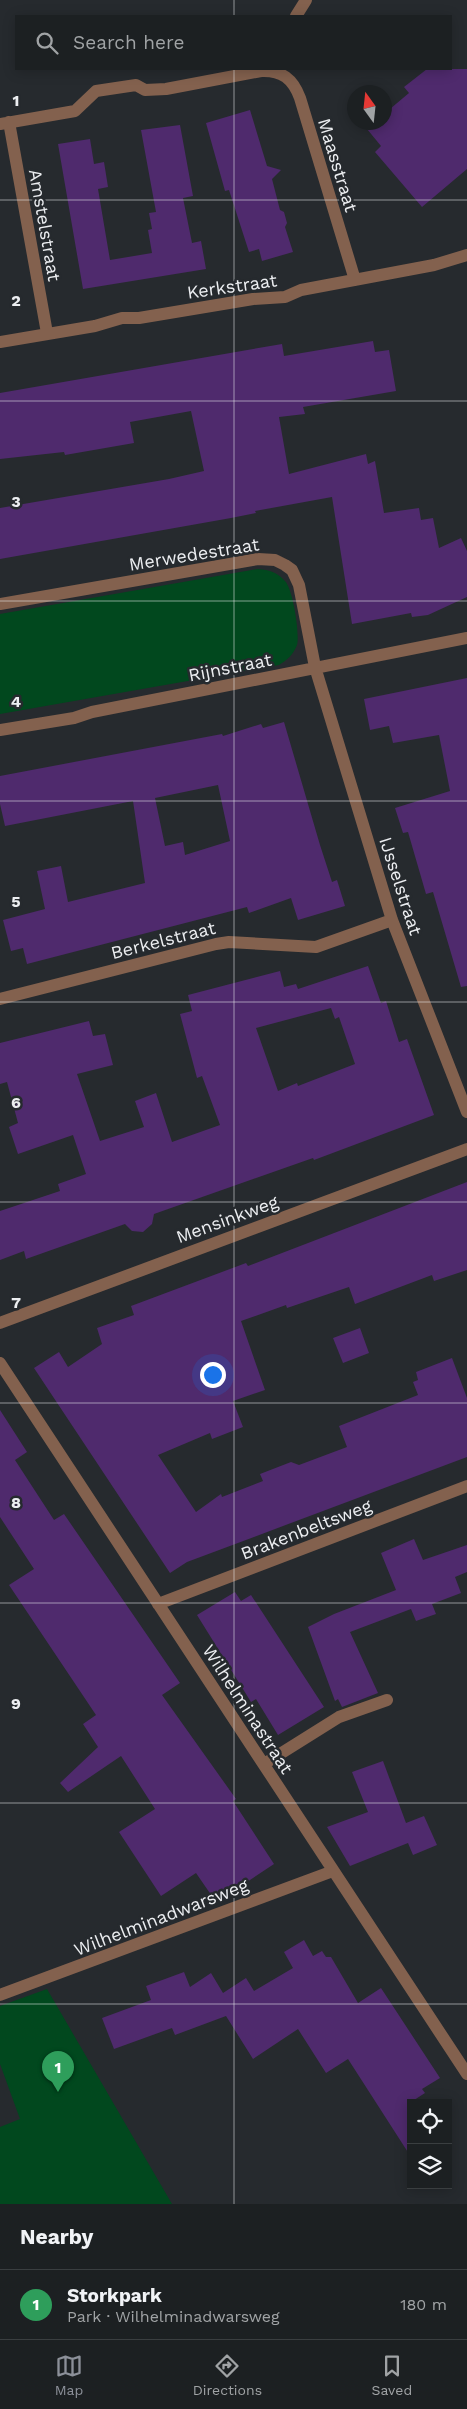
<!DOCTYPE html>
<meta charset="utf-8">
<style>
:root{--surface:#1c2022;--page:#292d2f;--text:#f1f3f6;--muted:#a0a3a5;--line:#3a3e40;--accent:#8c9099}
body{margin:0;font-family:"Work Sans",sans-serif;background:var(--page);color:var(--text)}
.controls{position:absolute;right:15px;bottom:15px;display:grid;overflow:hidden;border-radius:0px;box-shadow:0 2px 12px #0003}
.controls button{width:45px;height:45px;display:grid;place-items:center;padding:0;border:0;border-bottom:1px solid var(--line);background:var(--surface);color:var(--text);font:25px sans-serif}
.compass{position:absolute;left:347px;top:85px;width:45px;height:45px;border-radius:50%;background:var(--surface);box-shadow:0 2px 12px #0003;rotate:345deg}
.you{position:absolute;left:212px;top:1374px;width:18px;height:18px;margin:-12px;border:4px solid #fff;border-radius:50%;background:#1a73e8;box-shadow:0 0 0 8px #1a73e833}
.badge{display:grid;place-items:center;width:32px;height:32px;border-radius:50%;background:var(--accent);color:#fff;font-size:16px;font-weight:700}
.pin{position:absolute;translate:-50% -41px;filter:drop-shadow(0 1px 2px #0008)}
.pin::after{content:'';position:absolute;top:26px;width:18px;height:15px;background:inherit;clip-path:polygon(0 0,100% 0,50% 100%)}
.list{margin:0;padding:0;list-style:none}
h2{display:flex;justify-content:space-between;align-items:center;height:65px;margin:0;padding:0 20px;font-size:21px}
h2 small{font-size:16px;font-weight:400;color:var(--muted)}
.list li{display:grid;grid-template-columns:32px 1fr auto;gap:15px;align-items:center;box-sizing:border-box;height:70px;padding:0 20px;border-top:1px solid var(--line)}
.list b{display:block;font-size:19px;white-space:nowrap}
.list p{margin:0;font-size:16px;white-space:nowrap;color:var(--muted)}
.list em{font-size:16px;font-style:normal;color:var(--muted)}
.icon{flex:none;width:28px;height:28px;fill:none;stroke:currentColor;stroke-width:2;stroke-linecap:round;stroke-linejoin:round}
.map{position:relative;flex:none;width:467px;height:2204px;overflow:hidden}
.search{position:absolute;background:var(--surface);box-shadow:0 2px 12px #0003;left:15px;right:15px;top:15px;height:55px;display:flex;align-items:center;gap:12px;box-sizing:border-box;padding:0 18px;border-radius:0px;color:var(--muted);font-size:19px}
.sheet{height:135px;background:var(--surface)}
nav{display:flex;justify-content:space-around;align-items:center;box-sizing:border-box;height:70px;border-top:1px solid var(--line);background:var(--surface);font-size:14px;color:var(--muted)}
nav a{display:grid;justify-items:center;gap:2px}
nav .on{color:var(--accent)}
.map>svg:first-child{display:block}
</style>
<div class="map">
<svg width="467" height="2204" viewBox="0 0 467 2204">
<rect width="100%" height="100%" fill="#262a2e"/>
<path fill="#01481e" d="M258 569C269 570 277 572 285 581 293 589 300 635 297 645 293 655 287 660 279 665L0 714V614Z
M47 1989 172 2204H0V2127L20 2119 0 2064V2006Z"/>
<path fill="#4f2a6d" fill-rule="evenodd" d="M427 69H467V169L422 207 375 152 381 146 367 129 374 122H384V114L409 93 404 87Z
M250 110 267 166 281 170 272 179 280 210 284 212 287 223 285 227 293 252 262 261 259 249 249 252 229 190 225 191 206 123Z
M180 125 193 196 183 198 192 243 201 241 206 269 83 289 58 144 90 139 94 164 104 162 108 187 98 189 110 260 152 253 148 230 152 229 149 213 156 212 141 130Z
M373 341 375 352 389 350 396 391 303 407 305 414 279 417 289 474 366 454 368 464 375 461 384 513 419 508 421 520 433 518 439 548 461 538 467 551V597L428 615 412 617 411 613 352 624 332 497 255 511 256 513 231 518 0 559V508L169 479 204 471 191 411 130 422 134 443 65 455 64 452 0 459V393L282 344 284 356Z
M467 678V986L461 987 433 892 426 894 408 832 403 833 395 808 450 791 439 735 393 743 389 726 370 730 364 699Z
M284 722 320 845 332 882 337 880 345 906 298 920 291 898 249 913 247 907 27 964 23 948 11 951 3 920 45 909 37 871 61 866 68 902 145 883 133 801 5 826 0 804V776L222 734 223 736 261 724 263 728ZM218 785 230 841 185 855 183 842 165 846 155 798Z
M368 966 381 1003 386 1001 399 1042 407 1039 434 1115 314 1160 313 1158 154 1214 152 1224 143 1232 132 1231 125 1224 26 1259 24 1251 0 1260V1211L60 1191 58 1184 86 1174 73 1135 18 1154 9 1127 18 1123 7 1082 0 1084V1043L89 1021 93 1036 105 1034 113 1065 77 1074 100 1141 144 1127 135 1101 156 1093 172 1142 220 1125 202 1076 197 1078 180 1014 192 1011 188 995 280 971 284 987 296 984 298 989ZM331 1008 335 1019 339 1017 355 1064 298 1086 297 1083 278 1091 256 1028Z
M467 1182V1270L434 1281 432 1275 355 1304 349 1287 287 1308 286 1305 241 1321 265 1390 233 1401 243 1427 212 1439 210 1433 158 1455 196 1512 221 1494 222 1497 263 1481 260 1474 291 1462 299 1465 347 1447 339 1426 418 1395 413 1382 418 1380 416 1372 452 1358 467 1398V1457L187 1562 170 1573 34 1368 59 1352 68 1367 102 1344 97 1328 134 1315 131 1306 246 1263 248 1266Z
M360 1328 369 1353 343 1363 333 1338Z
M0 1410 27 1452 15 1460 54 1520 64 1514 180 1683 162 1695 236 1799 233 1801 274 1864 235 1890 237 1893 216 1902 196 1873 161 1896 119 1832 155 1809 121 1756 68 1792 60 1783 98 1747 83 1724 96 1715 9 1585 34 1569 0 1517Z
M414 1539 423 1560 467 1545V1572L455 1577 461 1593 432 1604 436 1614 416 1621 411 1609 350 1632 378 1693 342 1707 338 1699 335 1701 308 1627 334 1614 396 1590 381 1553Z
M235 1592 241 1601 251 1595 324 1707 278 1735 256 1699 251 1702 197 1615Z
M383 1761 406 1823 424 1816 437 1845 413 1855 408 1843 350 1866 327 1827 368 1812 352 1772Z
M304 1940 313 1956 322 1951 326 1957H331L358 2003 381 1988 440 2078 422 2089 425 2093 411 2102V2157L348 2059 326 2073 298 2029 253 2059 226 2016 175 2035 172 2028 114 2049 102 2018 151 2000 146 1986 184 1972 190 1987 211 1973 223 1993 246 1978 254 1991 293 1968 284 1952Z"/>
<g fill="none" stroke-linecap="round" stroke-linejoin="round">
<path stroke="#83614e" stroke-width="12" d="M296 16 306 0
M9 122 47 333
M0 124 75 111 96 91 136 85 145 90 166 89 261 71C282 70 293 79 300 98L355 280
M0 342 95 326 122 318H139L253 299 285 297 301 290 434 265 467 255
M0 604 258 559 275 560 285 565 292 570 299 585 315 667 392 920 467 1112
M0 730 74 718 92 712 467 638
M0 999 216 944 229 942 316 947 392 920
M0 1323 467 1149
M0 1363 467 2074
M158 1604 467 1486
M264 1764 339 1717 387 1700
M0 1995 333 1871"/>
</g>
<path fill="none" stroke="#eceef1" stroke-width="1" stroke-opacity="0.55" d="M234 0V16M234 69V2204M0 200H467M0 401H467M0 601H467M0 801H467M0 1002H467M0 1202H467M0 1403H467M0 1603H467M0 1803H467M0 2004H467"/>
<g text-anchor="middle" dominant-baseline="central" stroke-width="5" stroke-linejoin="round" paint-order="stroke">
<g font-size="18" fill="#eceef1" stroke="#262a2e">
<text transform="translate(338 165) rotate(73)">Maasstraat</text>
<text transform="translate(45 225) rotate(80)">Amstelstraat</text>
<text transform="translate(232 286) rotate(-8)">Kerkstraat</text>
<text transform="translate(194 554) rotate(-9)">Merwedestraat</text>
<text transform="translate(230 667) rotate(-11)">Rijnstraat</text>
<text transform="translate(401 886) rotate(72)">IJsselstraat</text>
<text transform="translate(163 940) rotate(-14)">Berkelstraat</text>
<text transform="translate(227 1219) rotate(-20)">Mensinkweg</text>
<text transform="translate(306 1529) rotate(-21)">Brakenbeltsweg</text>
<text transform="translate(248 1709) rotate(57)">Wilhelminastraat</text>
<text transform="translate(161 1917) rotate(-21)">Wilhelminadwarsweg</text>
</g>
</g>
<g font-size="16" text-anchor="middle" font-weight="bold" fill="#eceef1" stroke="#262a2e" stroke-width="5" stroke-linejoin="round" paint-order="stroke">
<text x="16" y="106">1</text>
<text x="16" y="306">2</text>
<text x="16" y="507">3</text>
<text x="16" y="707">4</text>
<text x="16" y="907">5</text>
<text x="16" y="1108">6</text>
<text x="16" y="1308">7</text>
<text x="16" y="1508">8</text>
<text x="16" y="1709">9</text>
</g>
</svg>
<div class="controls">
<button><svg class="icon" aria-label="locate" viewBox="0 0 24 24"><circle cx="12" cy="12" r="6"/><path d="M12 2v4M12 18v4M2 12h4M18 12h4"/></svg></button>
<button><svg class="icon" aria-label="layers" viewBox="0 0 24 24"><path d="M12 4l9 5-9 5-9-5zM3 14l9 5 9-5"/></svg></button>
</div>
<svg class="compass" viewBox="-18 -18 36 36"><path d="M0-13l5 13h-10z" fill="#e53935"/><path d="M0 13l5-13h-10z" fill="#a0a3a5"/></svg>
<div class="you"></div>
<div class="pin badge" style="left:58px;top:2092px;background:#2e9e5b">1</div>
<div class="search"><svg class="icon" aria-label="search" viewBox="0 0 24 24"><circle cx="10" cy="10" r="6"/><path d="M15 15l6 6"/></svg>Search here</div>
</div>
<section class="sheet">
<h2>Nearby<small></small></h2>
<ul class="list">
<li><span class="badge" style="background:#2e9e5b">1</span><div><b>Storkpark</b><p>Park · Wilhelminadwarsweg</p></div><em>180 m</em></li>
</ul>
</section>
<nav>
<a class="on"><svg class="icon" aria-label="map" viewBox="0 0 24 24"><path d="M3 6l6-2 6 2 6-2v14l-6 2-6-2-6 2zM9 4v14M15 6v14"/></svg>Map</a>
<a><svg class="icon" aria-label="directions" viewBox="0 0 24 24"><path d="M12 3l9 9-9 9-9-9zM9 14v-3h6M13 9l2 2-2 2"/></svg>Directions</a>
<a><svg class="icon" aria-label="saved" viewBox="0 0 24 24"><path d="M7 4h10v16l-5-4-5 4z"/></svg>Saved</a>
</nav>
